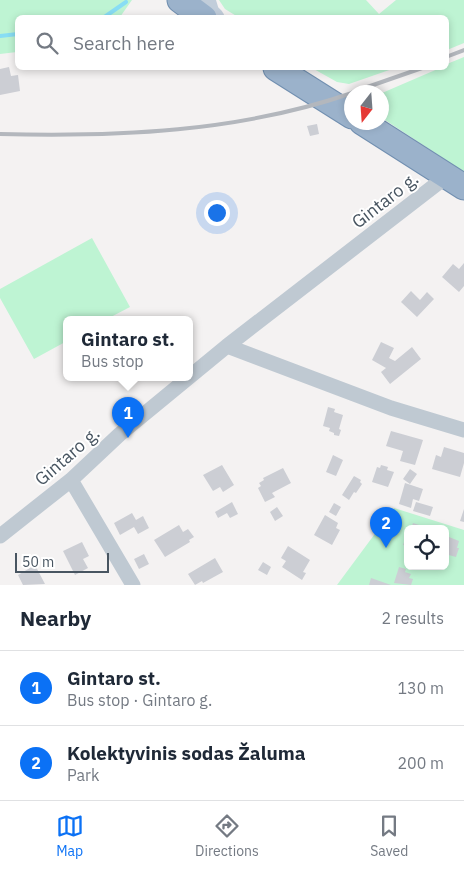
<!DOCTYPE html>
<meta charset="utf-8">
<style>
:root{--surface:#fff;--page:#f2f2f3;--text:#1f2937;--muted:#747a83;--line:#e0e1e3;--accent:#0b71f5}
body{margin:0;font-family:"IBM Plex Sans",sans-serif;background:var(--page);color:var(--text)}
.controls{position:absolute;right:15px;bottom:15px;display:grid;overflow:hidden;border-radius:8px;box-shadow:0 2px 8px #0003}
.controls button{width:45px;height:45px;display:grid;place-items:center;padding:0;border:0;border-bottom:1px solid var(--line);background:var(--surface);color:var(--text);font:25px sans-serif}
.compass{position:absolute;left:344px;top:85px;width:45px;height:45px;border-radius:50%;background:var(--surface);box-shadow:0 2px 8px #0003;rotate:197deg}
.scale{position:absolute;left:15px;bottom:12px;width:94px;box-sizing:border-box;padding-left:5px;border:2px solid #485561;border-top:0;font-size:14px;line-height:18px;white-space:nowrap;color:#485561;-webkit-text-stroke:4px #fff;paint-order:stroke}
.you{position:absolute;left:216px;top:212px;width:18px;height:18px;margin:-12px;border:4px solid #fff;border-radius:50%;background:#1a73e8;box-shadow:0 0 0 8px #1a73e833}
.badge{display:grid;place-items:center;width:32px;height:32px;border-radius:50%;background:var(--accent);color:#fff;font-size:16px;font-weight:700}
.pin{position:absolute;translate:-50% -41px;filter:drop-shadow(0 1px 2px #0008)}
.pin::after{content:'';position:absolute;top:26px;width:18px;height:15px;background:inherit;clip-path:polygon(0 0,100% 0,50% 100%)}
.popup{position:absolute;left:63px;top:316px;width:130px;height:65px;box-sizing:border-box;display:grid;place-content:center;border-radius:8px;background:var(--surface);filter:drop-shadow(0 1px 4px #0005);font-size:16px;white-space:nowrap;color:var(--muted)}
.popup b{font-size:19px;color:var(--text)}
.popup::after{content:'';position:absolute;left:50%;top:100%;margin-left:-10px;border:10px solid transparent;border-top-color:var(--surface)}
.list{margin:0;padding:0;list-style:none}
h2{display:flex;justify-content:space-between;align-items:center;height:65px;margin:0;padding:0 20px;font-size:21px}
h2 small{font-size:16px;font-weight:400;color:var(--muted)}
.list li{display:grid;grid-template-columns:32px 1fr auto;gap:15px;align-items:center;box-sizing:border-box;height:75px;padding:0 20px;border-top:1px solid var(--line)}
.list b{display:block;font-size:19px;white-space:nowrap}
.list p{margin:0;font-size:16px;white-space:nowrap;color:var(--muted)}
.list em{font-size:16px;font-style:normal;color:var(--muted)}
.icon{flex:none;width:28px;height:28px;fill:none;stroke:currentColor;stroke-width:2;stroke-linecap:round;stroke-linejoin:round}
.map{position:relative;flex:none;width:464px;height:585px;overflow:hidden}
.search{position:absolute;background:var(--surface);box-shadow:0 2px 8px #0003;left:15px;right:15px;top:15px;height:55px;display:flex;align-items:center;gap:12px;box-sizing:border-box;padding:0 18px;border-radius:8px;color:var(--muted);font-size:19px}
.sheet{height:215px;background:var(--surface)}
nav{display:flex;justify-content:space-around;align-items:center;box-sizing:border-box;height:70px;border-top:1px solid var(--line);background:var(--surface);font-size:14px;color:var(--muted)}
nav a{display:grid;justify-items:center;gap:2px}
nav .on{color:var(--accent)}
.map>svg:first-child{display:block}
</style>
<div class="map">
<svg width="464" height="585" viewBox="0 0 464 585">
<rect width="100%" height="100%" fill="#f4f2f2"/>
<path fill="#bef4d3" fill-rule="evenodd" d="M0 0H132L120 17 18 18 17 52 0 54Z
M219 0H366L379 14 396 0H464V43L447 50 446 18 238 17 225 9Z
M464 57V172L382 118V93L440 68H446L447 64Z
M312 68H395L349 84 337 82Z
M92 238 130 307 107 319H67V341L34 359 0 298V289Z
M394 508 464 530V585H337ZM408 529H445V566H408Z"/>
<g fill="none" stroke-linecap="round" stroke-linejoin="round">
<path stroke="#88ddf4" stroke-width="4" d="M103 18 126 2
M0 36 18 34"/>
</g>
<path fill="#ccced4" d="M9 67 11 76 18 75 20 91 0 95V69Z
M317 124 319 134 310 136 307 126Z
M464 263V286L459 292 442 277 453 264 459 269Z
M411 291 420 300 427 292 434 299 417 317 401 302Z
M381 342 394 348 389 358 395 361 412 347 421 359 390 384 381 372 386 368 372 360Z
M328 407 335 409 334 412 343 415 339 429 341 430 339 436 334 435V433L329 431 330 428 323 426Z
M391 431 423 440 415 465 400 461 403 451 386 446Z
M444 447 464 453V463L460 477 432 469 436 455 441 457Z
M333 455 343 460 336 476 326 472Z
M222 465 234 485 223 492 220 487 213 491 203 475Z
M381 465 388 467 387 470 394 472 388 487 372 482 377 467 380 468Z
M283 468 291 483 272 493 275 497 265 502 258 488 261 486 259 483 264 480 263 478Z
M410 469 417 474 410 484 403 479Z
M354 476 361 480 360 482 362 484 356 493 354 492 349 500 342 495Z
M405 483 423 489 419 501 413 499 411 508 399 504Z
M232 502 238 514 230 518 227 513 218 518 215 512Z
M416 502 433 507 430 516 413 511Z
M334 503 341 507 336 516 329 512Z
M277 507 283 516 275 521 270 512Z
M464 509V522L460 521Z
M132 513 136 520 143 516 149 528 138 534 134 527 120 535 114 523Z
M325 515 338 523 336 528 340 530 332 545 314 535Z
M413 523 428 528V529H411Z
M179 525 183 532 188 529 194 537 189 540 190 542 165 557 154 540Z
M406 537H408V546L403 545Z
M449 537 459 541 457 548H459L456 557 445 554Z
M82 542 89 556 83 559 88 568 75 575 63 551Z
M288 546 310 560 303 572 306 573 302 580 282 567 286 561 281 558Z
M144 554 149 564 139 569 134 559Z
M215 558 223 572 203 583 202 581 195 585 188 574Z
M263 562 271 567 267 575 258 570Z
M35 565 45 584 23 585 18 575Z
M399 567 406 569 405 572 411 574 409 578 413 579 411 585 394 583Z
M371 578 391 585H369Z"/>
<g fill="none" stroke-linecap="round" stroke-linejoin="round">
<g stroke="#718fb0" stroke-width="27">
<path id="trunk" d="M180 0 204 18
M276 68 352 116
M362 122 464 187"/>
</g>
<path stroke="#bfc9d2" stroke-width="15" d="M227 346 391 408 464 430
M71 480 133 585
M0 536 71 480 120 434 227 346 447 176"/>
<path stroke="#c1cdda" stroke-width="21" d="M205 0 209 13 214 18"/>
<use href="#trunk" stroke="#9bb2cb" stroke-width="25"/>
<path stroke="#b3b7bd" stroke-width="4" d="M446 57 464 50
M353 92 422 68
M0 134C118 137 239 132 352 93"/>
</g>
<g text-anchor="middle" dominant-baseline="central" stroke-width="4" stroke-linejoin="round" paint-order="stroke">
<g font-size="18" fill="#485561" stroke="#fff">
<text transform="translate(385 200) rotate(-38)">Gintaro g.</text>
<text transform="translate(67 456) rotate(-41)">Gintaro g.</text>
</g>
</g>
</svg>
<div class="controls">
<button><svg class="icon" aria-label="locate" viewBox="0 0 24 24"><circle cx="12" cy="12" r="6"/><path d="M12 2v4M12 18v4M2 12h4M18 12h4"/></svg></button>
</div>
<svg class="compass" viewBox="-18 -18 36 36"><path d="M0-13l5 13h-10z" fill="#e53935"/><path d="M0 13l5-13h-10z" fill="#747a83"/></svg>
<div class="scale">50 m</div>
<div class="you"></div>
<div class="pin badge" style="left:128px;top:438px">1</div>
<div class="popup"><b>Gintaro st.</b>Bus stop</div>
<div class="pin badge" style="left:386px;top:548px">2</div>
<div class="search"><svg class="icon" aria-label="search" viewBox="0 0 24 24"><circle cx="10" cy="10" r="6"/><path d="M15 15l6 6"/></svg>Search here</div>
</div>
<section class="sheet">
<h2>Nearby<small>2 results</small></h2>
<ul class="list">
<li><span class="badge">1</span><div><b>Gintaro st.</b><p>Bus stop · Gintaro g.</p></div><em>130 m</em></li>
<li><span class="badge">2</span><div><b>Kolektyvinis sodas Žaluma</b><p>Park</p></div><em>200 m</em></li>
</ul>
</section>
<nav>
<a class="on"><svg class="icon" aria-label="map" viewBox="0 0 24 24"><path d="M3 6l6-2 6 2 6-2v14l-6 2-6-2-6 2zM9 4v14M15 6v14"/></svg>Map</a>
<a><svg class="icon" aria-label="directions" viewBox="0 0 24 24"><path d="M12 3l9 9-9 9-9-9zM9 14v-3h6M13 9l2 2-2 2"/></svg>Directions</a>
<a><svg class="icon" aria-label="saved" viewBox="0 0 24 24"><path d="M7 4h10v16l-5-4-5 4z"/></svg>Saved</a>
</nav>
